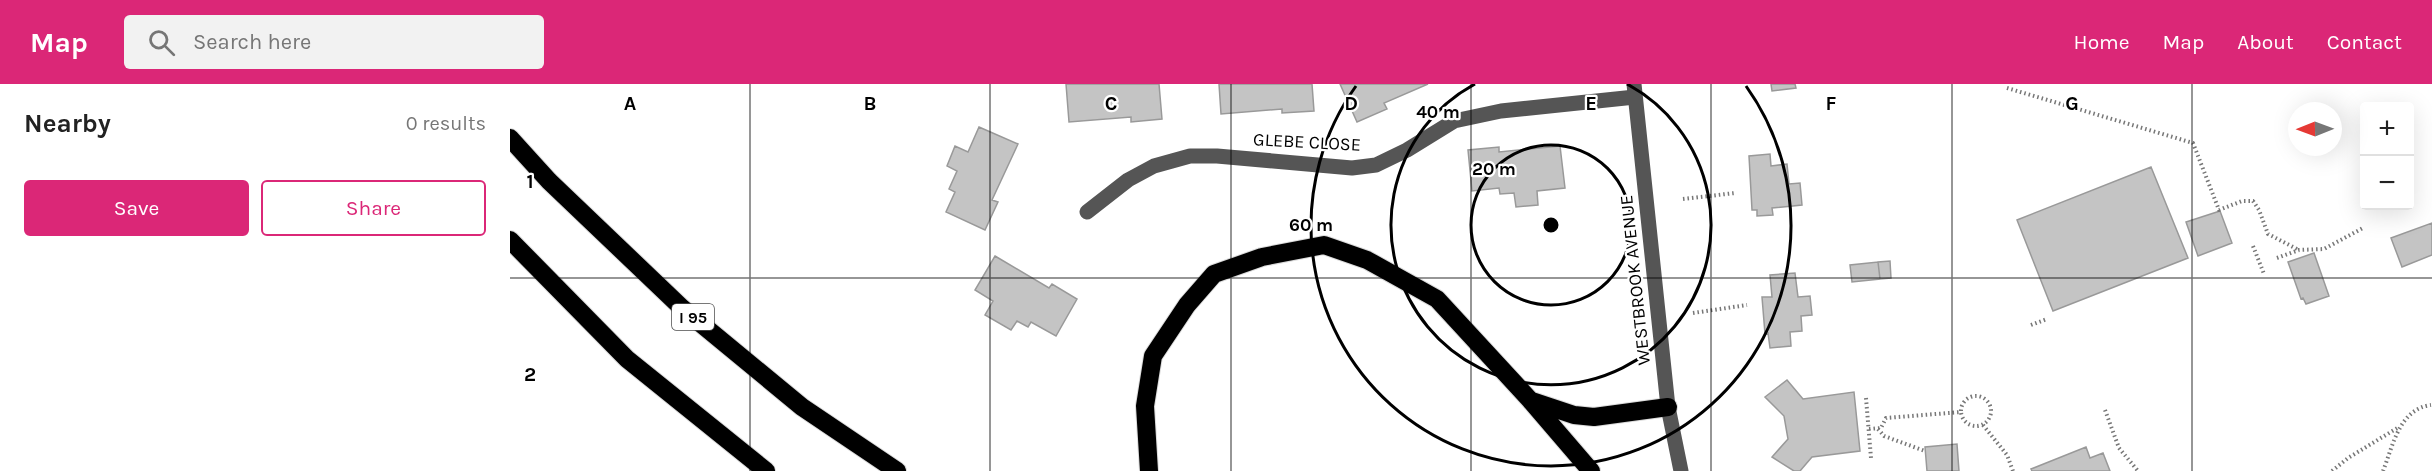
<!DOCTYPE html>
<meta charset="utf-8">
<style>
:root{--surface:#fff;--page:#f2f2f2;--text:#222;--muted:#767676;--line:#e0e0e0;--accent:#db2777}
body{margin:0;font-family:Karla,sans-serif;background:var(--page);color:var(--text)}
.controls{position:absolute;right:18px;top:18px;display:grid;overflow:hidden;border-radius:6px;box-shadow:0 6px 24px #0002}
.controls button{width:54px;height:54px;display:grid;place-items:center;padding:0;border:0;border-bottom:2px solid var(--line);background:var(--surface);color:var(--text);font:30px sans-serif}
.compass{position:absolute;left:1778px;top:18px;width:54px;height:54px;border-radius:50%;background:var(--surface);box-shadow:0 6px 24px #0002;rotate:269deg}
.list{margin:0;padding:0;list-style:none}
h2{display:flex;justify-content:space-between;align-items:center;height:78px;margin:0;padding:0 24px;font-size:26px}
h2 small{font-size:20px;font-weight:400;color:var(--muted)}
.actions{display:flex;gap:12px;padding:18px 24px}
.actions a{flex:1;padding:14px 0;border:2px solid var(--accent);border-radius:6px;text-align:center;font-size:21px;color:var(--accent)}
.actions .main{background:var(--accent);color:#fff}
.icon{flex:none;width:33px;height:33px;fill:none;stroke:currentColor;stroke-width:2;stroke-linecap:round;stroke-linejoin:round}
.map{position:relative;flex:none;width:1922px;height:387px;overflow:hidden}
header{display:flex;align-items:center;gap:36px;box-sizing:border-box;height:84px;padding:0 30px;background:var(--accent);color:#fff}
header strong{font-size:28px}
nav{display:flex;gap:33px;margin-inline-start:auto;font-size:21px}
.search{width:420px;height:54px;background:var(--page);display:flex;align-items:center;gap:15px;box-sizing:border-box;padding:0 21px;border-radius:6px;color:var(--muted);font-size:22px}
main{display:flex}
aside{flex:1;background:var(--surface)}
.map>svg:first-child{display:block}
</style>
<header>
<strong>Map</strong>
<div class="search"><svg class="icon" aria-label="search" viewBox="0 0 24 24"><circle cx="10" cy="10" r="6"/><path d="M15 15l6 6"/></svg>Search here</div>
<nav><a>Home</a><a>Map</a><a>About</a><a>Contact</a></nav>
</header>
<main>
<aside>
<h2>Nearby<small>0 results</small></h2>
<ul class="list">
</ul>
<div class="actions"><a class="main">Save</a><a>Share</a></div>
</aside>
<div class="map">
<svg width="1922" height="387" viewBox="0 0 1922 387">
<rect width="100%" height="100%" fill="#fff"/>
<path fill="#c4c4c4" stroke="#999" stroke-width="1.5" d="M556 0H649L652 35 621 38V33L559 38Z
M709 0H802L804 27 772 29V25L711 30Z
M830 0H918L874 19 877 25 847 38Z
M1261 0H1285L1286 4 1262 7Z
M469 43 508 60 482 116 488 118 475 146 436 128 445 108 439 105 447 87 437 82 445 62 458 68Z
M1050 62 1055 104 1027 107 1028 121 1006 123 1004 109 990 110 989 104 962 107 958 66 989 63V68Z
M1260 70 1261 82 1277 80 1279 100 1290 99 1292 121 1262 124 1263 131 1247 132V126H1242L1239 72Z
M1641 83 1678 174 1543 227 1507 136Z
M1710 127 1722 159 1688 172 1676 138Z
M1922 139V171L1892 183 1881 154Z
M1804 169 1819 212 1796 220 1793 214 1791 215 1778 178Z
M485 172 539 204 542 200 567 215 546 252 521 238 518 243 507 237 501 246 475 231 483 217 465 206Z
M1380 177 1381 194 1370 195 1368 178Z
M1368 178 1370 195 1342 198 1340 181Z
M1285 189 1288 213 1300 212 1302 231 1291 232 1292 247 1280 248 1281 262 1260 264 1258 249 1255 250 1252 213H1262L1260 191Z
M1277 296 1293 315 1344 308 1350 367 1302 373 1290 387H1284L1262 373 1278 355 1274 332 1255 313Z
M1447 360 1449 387H1417L1415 363Z
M1576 363 1580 374 1593 369 1600 387H1522L1521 385Z"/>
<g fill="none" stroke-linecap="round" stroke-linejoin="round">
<g stroke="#dbdbdb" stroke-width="20">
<path id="highway" d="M0 54 39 97 172 224 292 323 387 387
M0 156 117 275 256 387
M1022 317 1064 331 1084 333 1158 323
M639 387 635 322 643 272 677 221 704 190 752 173 814 161 857 176 927 215 1020 316 1081 387"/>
</g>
<path stroke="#777" stroke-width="4" stroke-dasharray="1.5 3" stroke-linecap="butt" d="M1497 4 1683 59 1709 126 1732 117H1743L1749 126 1758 150 1789 166
M1173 115 1225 109
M1743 162 1754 190
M1767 174 1789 166 1814 165 1853 144
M1183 229 1237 221
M1521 241 1537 235
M1451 327a15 15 0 1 1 30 0a15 15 0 1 1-30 0Z
M1356 314 1361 374
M1595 326 1609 364 1628 387
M1473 341 1497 371 1503 387
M1359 345 1371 344 1376 334 1451 328
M1368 345 1374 352 1415 367
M1822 387 1838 374 1889 343
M1873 387C1883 362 1889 325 1921 321"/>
<path stroke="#555" stroke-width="15" d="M1124 0 1158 323 1171 387
M577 128 618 96 644 82 680 72H707L842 84 866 81 897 66 944 37 991 27 1125 13"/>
<use href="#highway" stroke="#000" stroke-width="18"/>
</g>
<path fill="none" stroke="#000" stroke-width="1.5" stroke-opacity="0.55" d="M240 0V387M480 0V387M721 0V387M961 0V387M1201 0V387M1442 0V387M1682 0V387M0 194H1922"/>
<g fill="none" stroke="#000" stroke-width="3">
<circle cx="1041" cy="141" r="80"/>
<path d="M1117 0A160 160 0 1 1 965 0"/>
<path d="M1236 2A240 240 0 1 1 846 2"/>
</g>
<g text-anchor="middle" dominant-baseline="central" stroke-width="4.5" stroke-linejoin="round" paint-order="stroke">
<rect fill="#fff" stroke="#4c4c4c" stroke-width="1.5" x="162" y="220" width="42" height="26" rx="4.5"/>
<g font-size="16" font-weight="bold" fill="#000">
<text x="183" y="233">I 95</text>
</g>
<g font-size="18" fill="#000" stroke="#fff">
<text transform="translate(797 58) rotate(3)">GLEBE CLOSE</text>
<text transform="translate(1125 196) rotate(-96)">WESTBROOK AVENUE</text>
</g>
</g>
<g font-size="20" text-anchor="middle" font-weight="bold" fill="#000" stroke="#fff" stroke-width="4.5" stroke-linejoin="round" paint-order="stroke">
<text x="120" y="26">A</text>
<text x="360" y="26">B</text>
<text x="601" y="26">C</text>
<text x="841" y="26">D</text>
<text x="1081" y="26">E</text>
<text x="1321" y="26">F</text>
<text x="1562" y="26">G</text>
<text x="20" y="104">1</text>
<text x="20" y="297">2</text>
</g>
<circle cx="1041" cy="141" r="9" fill="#000" stroke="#fff" stroke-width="3"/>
<g font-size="18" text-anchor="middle" font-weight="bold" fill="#000" stroke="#fff" stroke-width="4.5" stroke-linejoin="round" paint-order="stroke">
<text x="928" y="34">40 m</text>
<text x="984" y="91">20 m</text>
<text x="801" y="147">60 m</text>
</g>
</svg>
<div class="controls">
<button>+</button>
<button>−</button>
</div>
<svg class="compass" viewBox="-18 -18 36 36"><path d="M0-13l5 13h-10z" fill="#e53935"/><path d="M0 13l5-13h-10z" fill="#767676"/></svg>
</div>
</main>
